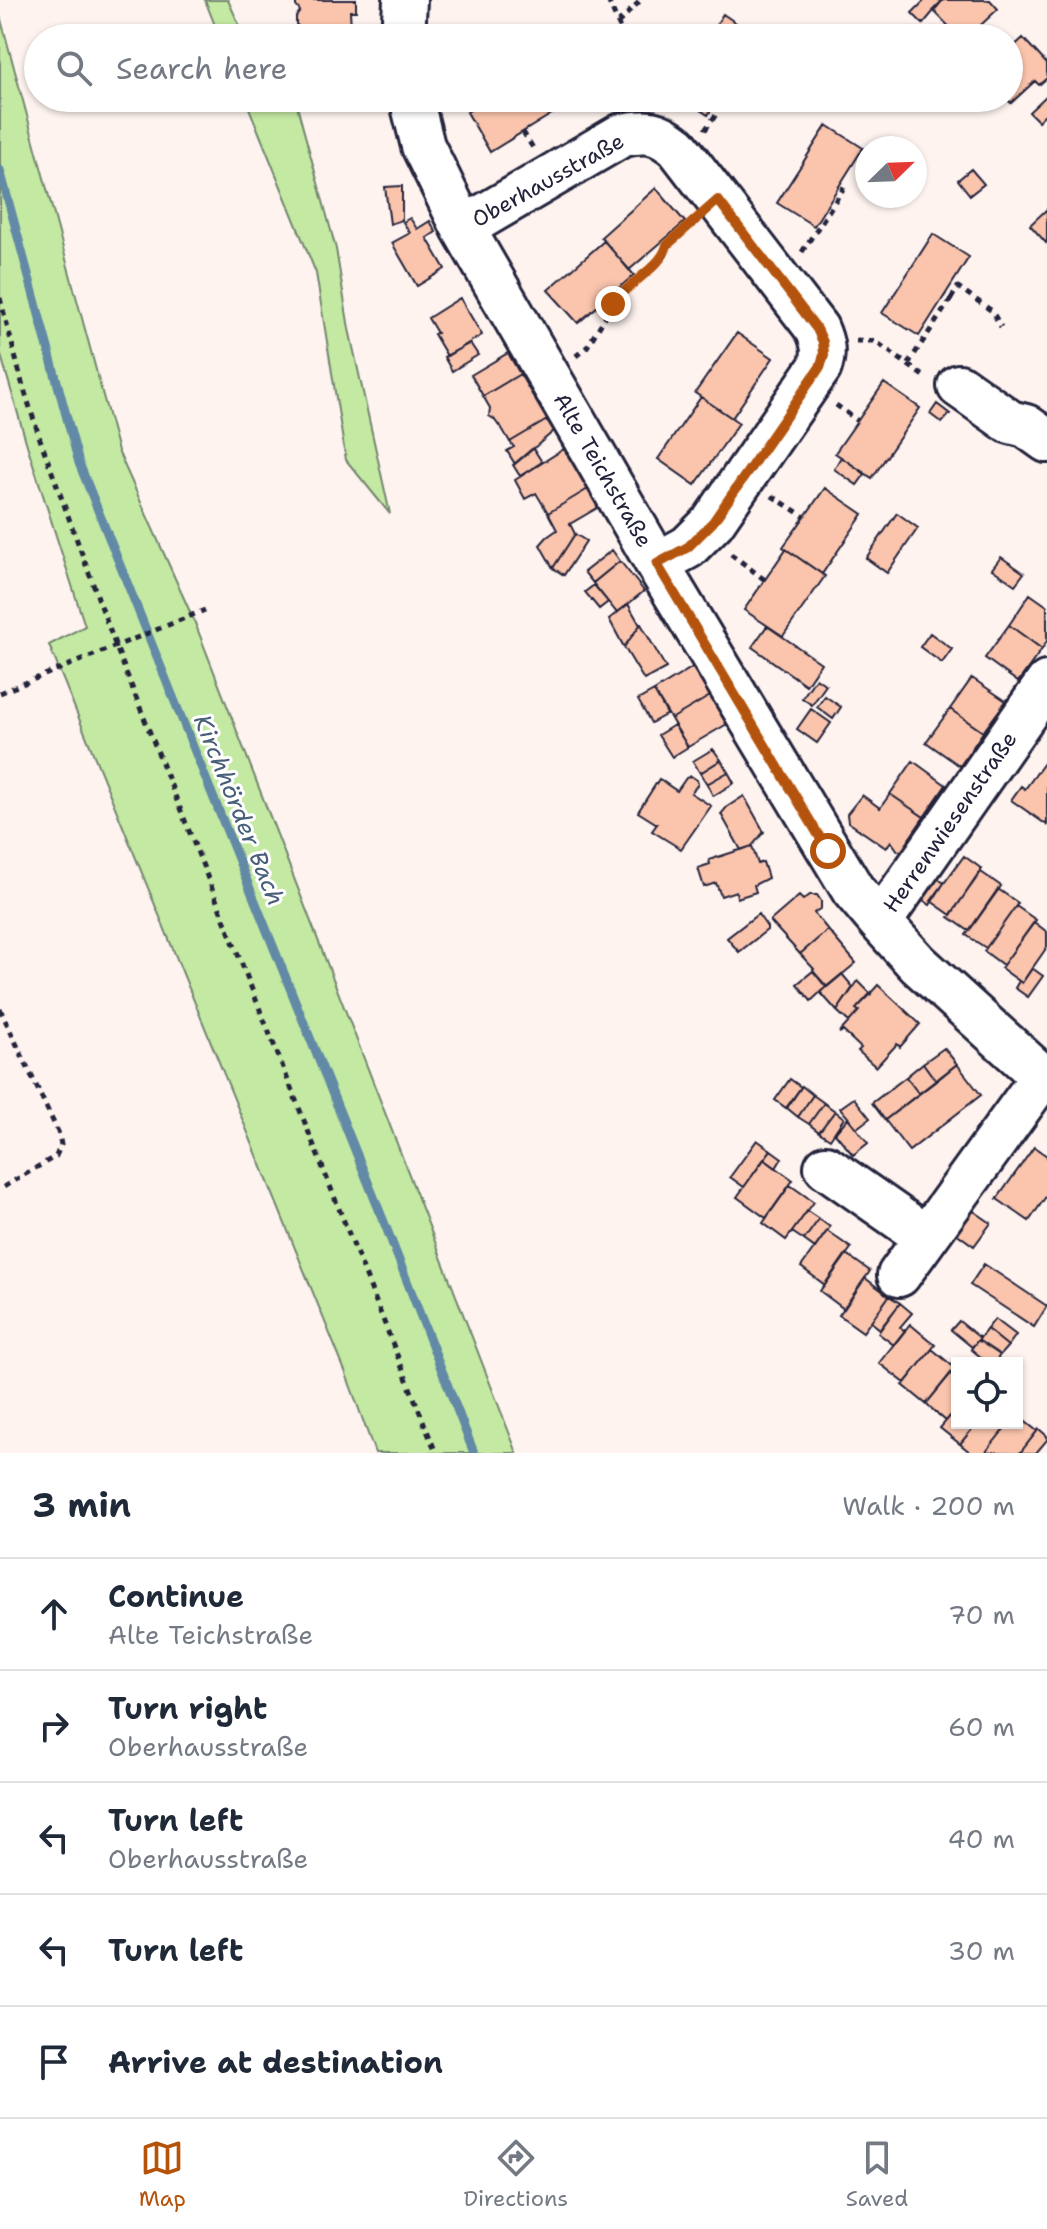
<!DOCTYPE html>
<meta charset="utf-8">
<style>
:root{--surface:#fff;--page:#f2f2f3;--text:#1f2937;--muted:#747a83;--line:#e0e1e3;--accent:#b45309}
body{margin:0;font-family:"Shantell Sans",sans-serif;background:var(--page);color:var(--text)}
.controls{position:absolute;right:24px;bottom:24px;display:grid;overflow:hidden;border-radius:0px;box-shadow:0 2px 6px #0004}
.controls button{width:72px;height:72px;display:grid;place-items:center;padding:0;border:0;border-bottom:2px solid var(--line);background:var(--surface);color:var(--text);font:40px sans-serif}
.compass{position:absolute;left:855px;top:136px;width:72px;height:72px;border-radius:50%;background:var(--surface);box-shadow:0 2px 6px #0004;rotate:67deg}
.stop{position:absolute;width:24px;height:24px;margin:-18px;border:6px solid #b45309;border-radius:50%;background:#fff}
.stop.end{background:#b45309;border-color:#fff;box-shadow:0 2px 8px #0008}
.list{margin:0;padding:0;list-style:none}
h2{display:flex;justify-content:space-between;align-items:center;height:104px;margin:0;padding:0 32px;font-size:34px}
h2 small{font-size:26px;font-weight:400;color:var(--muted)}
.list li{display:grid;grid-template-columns:52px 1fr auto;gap:24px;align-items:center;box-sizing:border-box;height:112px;padding:0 32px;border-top:2px solid var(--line)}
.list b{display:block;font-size:30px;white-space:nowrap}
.list p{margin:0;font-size:26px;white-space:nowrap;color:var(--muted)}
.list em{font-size:26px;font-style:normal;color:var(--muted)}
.icon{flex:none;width:44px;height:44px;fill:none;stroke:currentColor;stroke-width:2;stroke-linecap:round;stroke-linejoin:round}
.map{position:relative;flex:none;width:1047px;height:1453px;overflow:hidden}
.search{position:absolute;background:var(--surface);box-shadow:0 2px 6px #0004;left:24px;right:24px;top:24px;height:88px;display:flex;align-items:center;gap:20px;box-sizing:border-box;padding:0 28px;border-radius:44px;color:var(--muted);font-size:30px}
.sheet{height:664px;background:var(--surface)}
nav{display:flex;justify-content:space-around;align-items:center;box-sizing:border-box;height:112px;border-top:2px solid var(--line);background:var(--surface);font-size:22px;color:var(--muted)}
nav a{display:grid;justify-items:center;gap:4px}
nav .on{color:var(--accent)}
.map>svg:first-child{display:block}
</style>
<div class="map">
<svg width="1047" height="1453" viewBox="0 0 1047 1453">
<rect width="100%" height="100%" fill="#fef3ef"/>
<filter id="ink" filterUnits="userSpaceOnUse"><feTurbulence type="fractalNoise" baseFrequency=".0125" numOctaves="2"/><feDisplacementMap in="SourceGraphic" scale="16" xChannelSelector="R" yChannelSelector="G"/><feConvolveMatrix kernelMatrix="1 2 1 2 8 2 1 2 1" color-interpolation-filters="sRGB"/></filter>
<g filter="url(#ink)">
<path fill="#c4e9a3" stroke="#73866f" stroke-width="2" d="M205 0H228L245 38H220Z
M0 16 118 451 195 623 517 1453H375L345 1371 49 645 85 626 27 445 0 352Z
M245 98H290L297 106 336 249 349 329 390 514 346 460 316 273Z"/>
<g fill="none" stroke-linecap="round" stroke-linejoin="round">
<path stroke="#628aa6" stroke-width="9" d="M0 170 79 463 386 1227 474 1453"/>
</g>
<path fill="#fbc5ad" stroke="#22223b" stroke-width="2" d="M296 0H356V11H350L351 27H354L358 33 355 38H301L298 33H300L301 29 296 24V17L300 11 296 6Z
M925 0H943L923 24 912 13Z
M943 0H990L998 9 967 38H960L933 10Z
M723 14 758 38H708Z
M1023 38 1047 64V78L1039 85 1035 81 1011 103 1006 98H1009V51Z
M1047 95V112L1038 121 1029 112Z
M490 98H546L555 112 490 152 467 112Z
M682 98H719L708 115Z
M827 125 863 148 814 226 777 203Z
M971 169 984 184 970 195 958 180Z
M402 186V220L390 224 385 187Z
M656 188 685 222 629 270 601 237Z
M1047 209V241L1046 243 1030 225Z
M410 218 417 229 430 221 436 232 427 238 445 269 417 286 392 243 410 233 403 222Z
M933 234 969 257 919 336 882 313Z
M604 241 634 275 578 323 548 290Z
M460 298 482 335 447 356 434 334 437 333 428 318Z
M737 333 773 358 732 418 695 393Z
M470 343 478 355 452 371 444 357Z
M508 353 520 374 483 396 471 375Z
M520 374 547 420 510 442 500 425 499 426 494 419 489 416 490 408 483 396Z
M884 383 920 408 872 478 835 453Z
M701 397 739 423 695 485 658 459Z
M937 404 950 414 942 423 930 414Z
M547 420 554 431 515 464 507 451 514 447 510 442Z
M533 448 542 462 520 476 513 465Z
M564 449 588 489 548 513 536 493 525 499 515 480Z
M841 457 865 474 857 485 834 469Z
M825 488 863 514 822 574 783 547Z
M588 489 599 507 570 524 575 534 553 568 540 545 547 537 557 530 548 513Z
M897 513 918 528 887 573 866 558Z
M575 534 586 541 564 575 553 568Z
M786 549 825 576 783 636 744 610Z
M612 550 620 561 593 583 584 572Z
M1001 557 1024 573 1015 585 992 569Z
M620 561 644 591 617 613 593 583Z
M594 585 608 602 599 609 585 592Z
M1030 594 1047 606V641L1042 649 1009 625Z
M628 604 640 625 624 647 609 619Z
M641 624 666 668 644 680 624 647Z
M1009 625 1042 649 1018 682 985 658Z
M767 626 821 663 806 685 752 647Z
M930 633 952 649 942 663 920 647Z
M693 667 710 696 671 719 654 691Z
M816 678 826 685 812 705 802 698Z
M972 678 1006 701 983 732 950 709Z
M654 691 667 714 651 723 638 700Z
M710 696 727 724 688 747 671 719Z
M825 696 841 707 833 719 817 707Z
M811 709 831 723 817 743 797 729Z
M950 709 983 732 960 766 926 742Z
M674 725 688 747 672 757 658 735Z
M713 749 721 760 700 773 693 761Z
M1047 759V825L1011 800 1021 786 1025 789Z
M721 760 728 772 707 784 700 773Z
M913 761 946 785 924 817 890 794Z
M728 772 734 783 713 796 707 784Z
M691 776 697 780 698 784 691 793 711 806 681 849 652 831 657 824 638 812 659 779 677 791 686 778Z
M890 794 924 817 909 839 910 845 905 850 898 851 891 841 886 848 848 822 847 814 862 795 880 808Z
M744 796 764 832 752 846 741 850 721 814 727 807Z
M752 846 758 864 763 862 768 878 754 885 756 892 737 898 736 891 721 896 716 883 704 887 698 868 710 864 709 860Z
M964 856 982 869 951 915 931 901Z
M981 872 1001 886 969 931 949 917Z
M933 875 944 883 930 905 918 896Z
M998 889 1018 903 986 948 966 935Z
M810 895H817L821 901V908L814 913 828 930 800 954 770 921 799 896 803 900Z
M1016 906 1036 920 1003 965 984 951Z
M758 914 767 927V930L739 952 727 938Z
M1034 922 1047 932V947L1022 983 1001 968Z
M828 930 856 963 827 987 813 971 814 969 800 954Z
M1032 968 1043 976 1028 997 1015 988 1019 981 1022 983Z
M813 971 826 987 811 1001 797 984Z
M842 974 853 987 837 1011 820 992Z
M858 981 871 994 856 1009 859 1011 849 1022 837 1011Z
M878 985 920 1024 900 1047 897 1044 876 1067 858 1051 861 1048 843 1031 839 1033 859 1011 856 1009Z
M944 1048 957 1064 936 1081 923 1063Z
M923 1063 936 1081 919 1094 906 1077Z
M957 1064 981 1095 909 1151 885 1120Z
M906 1077 919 1094 885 1120 872 1103Z
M790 1079 801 1087 786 1108 775 1100Z
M802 1086 813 1095 798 1117 787 1108Z
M813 1095 824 1103 809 1124 798 1117Z
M854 1098 870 1118 857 1128 840 1108Z
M824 1103 835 1111 819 1132 809 1124Z
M835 1111 844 1118 830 1139 819 1132Z
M848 1118 868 1143 853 1155 835 1133Z
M757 1140 771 1150 744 1187 730 1177Z
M1034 1147 1047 1156V1195L1029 1221 997 1199Z
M771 1150 782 1158 776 1168 764 1159Z
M764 1159 793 1180 766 1218 737 1197Z
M790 1185 814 1202 786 1240 763 1223Z
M968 1207 991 1223 974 1246 952 1230Z
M807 1211 819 1219 804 1240 792 1232Z
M819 1219 830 1227 815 1248 804 1240Z
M827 1231 851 1248 825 1285 801 1267Z
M846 1254 870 1271 844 1309 820 1291Z
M984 1264 1047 1306 1034 1327 970 1285Z
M865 1278 889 1296 863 1332 839 1315Z
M889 1296 900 1303 880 1329 871 1322Z
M900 1303 912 1313 900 1327 905 1331 894 1345 878 1333Z
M995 1319 1016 1335 1008 1346 987 1329Z
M959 1321 980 1338 972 1347 951 1330Z
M910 1324 935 1345 905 1383 879 1363Z
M987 1329 1008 1346 1000 1355 978 1340Z
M978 1340 1000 1355 994 1363H988L971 1349Z
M932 1349 955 1368 926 1404 903 1385Z
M957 1366V1408L946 1421 926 1404Z
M957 1408V1423H977L960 1444 940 1428Z
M1017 1415 1037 1431 1020 1453 986 1452 1009 1423H1017Z
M977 1423H1009L985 1453H971L960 1444Z
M1039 1429 1047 1436V1440L1036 1453H1020Z"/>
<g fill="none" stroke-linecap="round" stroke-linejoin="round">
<g stroke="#22223b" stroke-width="48">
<path id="minor" d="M403 38 405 0
M411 98 423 146 463 228 657 564 853 890 880 922 918 964 1047 1081
M463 228 622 135C647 130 657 131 677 147L817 329C823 343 825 352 820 367L713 522 688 547 657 564
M959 386 1010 422 1026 426 1047 441
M880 922 1047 683
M826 1167 926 1237
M899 1275 1042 1077"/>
</g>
<path stroke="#22223b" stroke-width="5" stroke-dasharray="6 6" stroke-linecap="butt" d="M608 0 624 38
M618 23 641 0
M590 98 597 111
M705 130 728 98
M523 132 533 148
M802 252 843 189 839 187
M0 298 23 386 40 439 116 647 436 1453
M951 299 958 287 992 311 1001 327
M856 341H875L926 378
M576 356 587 347 618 296 665 255 667 245 693 222
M908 364 951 299 945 295
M836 405 858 421
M772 496 805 517
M731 554 765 580
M0 693 205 610
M0 1009 59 1134 61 1145 56 1156 0 1189"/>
<use href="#minor" stroke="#fff" stroke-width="42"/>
</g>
</g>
<g fill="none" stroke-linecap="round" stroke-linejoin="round" filter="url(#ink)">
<path stroke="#b45309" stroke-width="10" d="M613 304C626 283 662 268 667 245L718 200 817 329 823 342 824 355 820 367 713 522 688 547 657 564 828 851"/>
</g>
<g text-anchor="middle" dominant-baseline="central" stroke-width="6" stroke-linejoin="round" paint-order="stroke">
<g font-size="22" fill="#22223b" stroke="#fff">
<text transform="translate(548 180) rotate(-29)">Oberhausstraße</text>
<text transform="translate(603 470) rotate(60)">Alte Teichstraße</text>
<text transform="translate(950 822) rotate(-55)">Herrenwiesenstraße</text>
</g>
<g font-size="24" font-style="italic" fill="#475f79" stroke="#fff">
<text transform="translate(239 810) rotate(68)">Kirchhörder Bach</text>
</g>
</g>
</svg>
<div class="controls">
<button><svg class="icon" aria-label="locate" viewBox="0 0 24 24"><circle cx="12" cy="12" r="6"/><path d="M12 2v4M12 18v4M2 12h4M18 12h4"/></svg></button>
</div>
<svg class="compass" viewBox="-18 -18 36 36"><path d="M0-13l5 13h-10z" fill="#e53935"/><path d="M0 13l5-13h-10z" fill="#747a83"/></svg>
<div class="stop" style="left:828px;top:851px"></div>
<div class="stop end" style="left:613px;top:304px"></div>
<div class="search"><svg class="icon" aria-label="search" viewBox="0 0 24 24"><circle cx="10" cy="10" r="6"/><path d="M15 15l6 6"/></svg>Search here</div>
</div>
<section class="sheet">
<h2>3 min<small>Walk · 200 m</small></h2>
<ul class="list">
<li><svg class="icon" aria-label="ahead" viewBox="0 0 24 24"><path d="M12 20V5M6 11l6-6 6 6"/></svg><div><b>Continue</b><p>Alte Teichstraße</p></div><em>70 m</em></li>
<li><svg class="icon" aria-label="right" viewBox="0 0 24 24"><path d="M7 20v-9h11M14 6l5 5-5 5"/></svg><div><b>Turn right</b><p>Oberhausstraße</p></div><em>60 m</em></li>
<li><svg class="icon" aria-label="left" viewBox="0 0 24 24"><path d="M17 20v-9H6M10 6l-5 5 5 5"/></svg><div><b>Turn left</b><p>Oberhausstraße</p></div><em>40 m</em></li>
<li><svg class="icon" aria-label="left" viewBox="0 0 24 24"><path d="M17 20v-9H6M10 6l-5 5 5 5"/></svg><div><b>Turn left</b></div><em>30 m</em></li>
<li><svg class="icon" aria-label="arrive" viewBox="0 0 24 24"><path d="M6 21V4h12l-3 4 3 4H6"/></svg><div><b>Arrive at destination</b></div></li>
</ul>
</section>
<nav>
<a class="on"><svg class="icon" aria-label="map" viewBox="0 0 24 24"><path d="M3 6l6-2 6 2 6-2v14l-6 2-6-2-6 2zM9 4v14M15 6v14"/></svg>Map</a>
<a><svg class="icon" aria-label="directions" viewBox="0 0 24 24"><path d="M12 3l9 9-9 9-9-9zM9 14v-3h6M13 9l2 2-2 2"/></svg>Directions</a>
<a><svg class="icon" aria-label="saved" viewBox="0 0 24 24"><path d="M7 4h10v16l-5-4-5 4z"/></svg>Saved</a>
</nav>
